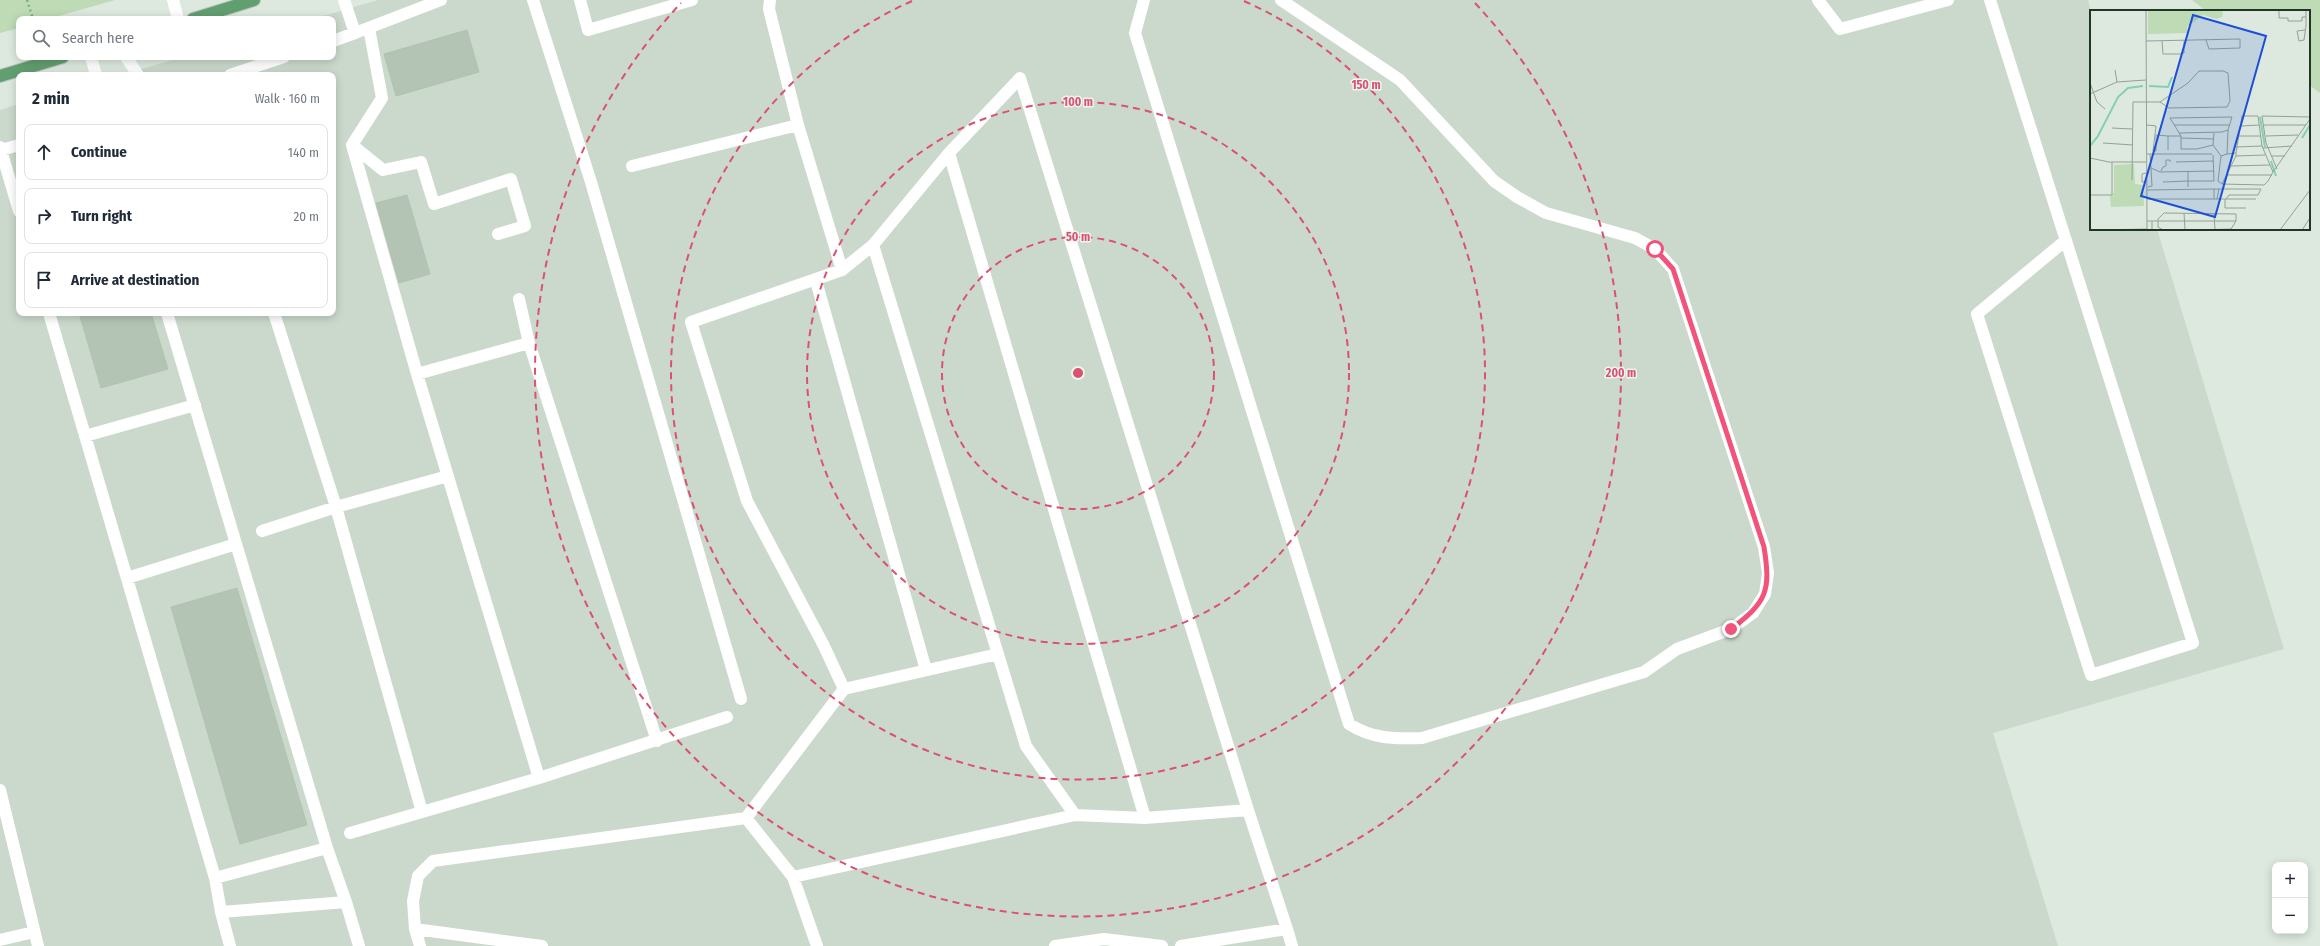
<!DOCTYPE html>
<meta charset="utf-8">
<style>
:root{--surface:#fff;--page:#f2f2f3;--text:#1f2937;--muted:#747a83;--line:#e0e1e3}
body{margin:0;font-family:"Fira Sans Condensed",sans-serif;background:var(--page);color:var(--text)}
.controls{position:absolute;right:12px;bottom:12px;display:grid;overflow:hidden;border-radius:8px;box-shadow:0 2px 10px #0003}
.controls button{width:36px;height:36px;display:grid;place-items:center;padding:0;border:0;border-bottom:1px solid var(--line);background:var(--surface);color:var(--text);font:20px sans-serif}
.stop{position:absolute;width:12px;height:12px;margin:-9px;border:3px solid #f1537b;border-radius:50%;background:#fff}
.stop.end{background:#f1537b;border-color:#fff;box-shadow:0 1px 4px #0008}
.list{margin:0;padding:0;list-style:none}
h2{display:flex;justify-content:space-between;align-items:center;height:52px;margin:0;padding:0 16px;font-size:17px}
h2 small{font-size:13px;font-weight:400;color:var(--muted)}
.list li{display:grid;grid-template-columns:26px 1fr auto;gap:12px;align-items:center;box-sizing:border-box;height:56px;margin:0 8px 8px;padding:0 8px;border:1px solid var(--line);border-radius:8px}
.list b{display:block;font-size:15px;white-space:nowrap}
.list em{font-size:13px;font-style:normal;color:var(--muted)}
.icon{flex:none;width:22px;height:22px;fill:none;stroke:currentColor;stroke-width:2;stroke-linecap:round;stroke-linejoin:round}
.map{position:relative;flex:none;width:2320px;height:946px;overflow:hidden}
.search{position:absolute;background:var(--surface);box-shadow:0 2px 10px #0003;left:16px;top:16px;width:320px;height:44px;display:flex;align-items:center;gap:10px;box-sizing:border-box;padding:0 14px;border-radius:8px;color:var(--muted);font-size:15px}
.panel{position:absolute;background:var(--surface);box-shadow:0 2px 10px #0003;left:16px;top:72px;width:320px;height:244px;border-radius:8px}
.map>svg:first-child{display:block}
</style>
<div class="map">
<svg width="2320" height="946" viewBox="0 0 2320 946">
<rect width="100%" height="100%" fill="#dde9de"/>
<path fill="#cbd9cc" d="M378 0H2088L2091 11V229H2157L2284 649 1993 733 2058 946H0V110L19 104V313H333V75H121L183 57H333V19H313Z"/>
<path fill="#bedbb5" d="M0 0H115L48 19H19V28L0 33Z
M2192 0H2320V93L2309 85V11H2206Z"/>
<path fill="#b3c4b5" stroke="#b0c2b1" d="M467 30 479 72 396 96 384 54Z
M407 195 430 274 399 283 376 203Z
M79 313H151L168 369 101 388Z
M237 588 307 825 240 844 171 607Z"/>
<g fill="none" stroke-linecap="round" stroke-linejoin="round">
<g stroke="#c0c7c2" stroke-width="14">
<path id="major" d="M193 19 254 0
M0 76 63 57"/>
</g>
<path stroke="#7dad86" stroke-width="2.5" stroke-dasharray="2 3" stroke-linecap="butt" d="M27 0 33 19"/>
<path stroke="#fff" stroke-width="12" d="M173 0 178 19
M344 0 355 33 441 0
M533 0 591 182 741 699
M580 0 588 30 692 0
M1144 0 1135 33 1349 724C1372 739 1395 739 1422 738L1644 672 1677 649 1731 629 1753 613 1765 594 1768 573 1764 547 1673 269 1655 249 1635 238 1546 213 1517 197 1494 181 1400 80 1281 0
M1818 0 1840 29 1948 0
M1990 0 2193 643 2091 675 1977 314 2066 240
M369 28 382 98 352 145 417 374 539 778
M333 41 355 33
M91 57 96 75
M126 57 138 75
M230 75 284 57
M798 125 842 270 873 245 949 153 1020 78 1248 810 1145 818 1075 815 1026 746 873 245
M352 145 383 170 421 162 434 204 511 179 525 226 498 234
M0 147 19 211
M1 150 19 145
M949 153 1145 818
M632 166 798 125 769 9 770 0
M842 270 691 322 747 501 824 646 844 689 998 654
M816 281 926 670
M519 299 529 343 657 741
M49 313 215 878 327 848 167 313
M417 374 529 343
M85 436 195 405
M448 476 336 507 422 812 539 778 727 717
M262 531 336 507 274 313
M127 578 236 544
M0 790 38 946
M1248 810 1287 929
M746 818 793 877 1075 815
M350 833 422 812
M793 877 817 946
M215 878 221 912 230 946
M346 902 359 946
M221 912 346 902 327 848
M415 929 413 901 418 876 433 861 746 818 844 689
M0 940 34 932
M420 946 415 929 542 946
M1055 946 1104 939 1162 946
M1181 946 1287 929 1292 946"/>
<use href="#major" stroke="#619f70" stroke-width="12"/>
</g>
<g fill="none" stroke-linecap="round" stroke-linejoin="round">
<path stroke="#f1537b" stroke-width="5" d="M1655 249 1673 269 1764 547C1771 591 1767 602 1731 629"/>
</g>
<g fill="none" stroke="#dc5072" stroke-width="2" stroke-dasharray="7 5">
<circle cx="1078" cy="373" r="136"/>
<circle cx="1078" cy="373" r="271"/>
<path d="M1244 1A407 407 0 1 1 912 1"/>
<path d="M1475 3A543 543 0 1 1 681 3"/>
</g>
<g transform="translate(2090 10)">
<rect width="220" height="220" fill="#dde9de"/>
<path d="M58 0H129L133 2 132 7 126 9 113 5 97 17 98 23 58 24ZM44 154 45 174 53 175 54 196 21 197 20 186 24 183V155Z" fill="#bedbb5"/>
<path fill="none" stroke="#84cfb5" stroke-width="2" d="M59 76 78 77 82 67M170 107 175 137M212 128 220 115M0 136 8 126 28 87 38 78 53 76M181 151 186 166"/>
<path fill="none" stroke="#91a294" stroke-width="1" d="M56 0 57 220M189 0V8H198V11H212V7H216M215 20 207 21 209 31 214 30 216 16V0M56 31 150 29V38L119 39 116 30M72 31 73 44H91L94 43V31M25 60 27 72M0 73 7 92 15 99M0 84 27 72 56 70M57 115 66 116 63 141H66V125L78 126V140M84 115H140M174 115H216M151 116 169 115M22 118 42 119M78 126H91L80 108 142 107 138 120 132 122 89 123M91 126V139H107L123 135 124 123M148 126H171M176 126 208 125M91 128 124 129M13 133 43 135M123 135 131 146 128 171 132 174M146 137 172 136M173 138 202 136M57 144H122M60 144 61 159M137 144 146 143V146L132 174 174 175 178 171 183 162 172 136 168 106H152L146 143M131 146 137 144 138 120M146 146 175 145M181 146H195M0 148 19 152H56M86 152 123 151M141 156 180 155M61 158 70 162 124 161M187 159 176 133 172 106 220 107M71 161 73 157 76 156V150H80V152M98 162V171H124L123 145M183 162 220 109M136 165H182M42 170 43 92H70L79 98 137 97 140 91 138 63 133 61H109L98 73 70 92M56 172H52V164L56 163M73 172 98 171V177M58 177 62 176 61 159M124 179H129L127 189M129 179H171L168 185H139L136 189M57 180 124 179V189H57M0 185H22V152M124 189H166M135 189V198H156M94 203 95 220M124 204 125 219M57 211H62V220M62 211H146V204L74 203 68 209V217L73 220M9 220 57 219M107 220 141 219 146 211M190 220 220 180M212 220 220 208"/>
<path fill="#1d4ed8" fill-opacity="0.15" stroke="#1d4ed8" stroke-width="2" d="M103 5 176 26 125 207 51 186Z"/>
<rect width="220" height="220" fill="none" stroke="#1f3825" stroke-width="2"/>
</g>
<circle cx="1078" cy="373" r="6" fill="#dc5072" stroke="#edf6ed" stroke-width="2"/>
<g font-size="12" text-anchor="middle" font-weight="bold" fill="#dc5072" stroke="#edf6ed" stroke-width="3" stroke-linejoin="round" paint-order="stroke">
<text x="1366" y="89">150 m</text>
<text x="1078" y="106">100 m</text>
<text x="1078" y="241">50 m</text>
<text x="1621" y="377">200 m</text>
</g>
</svg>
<div class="controls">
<button>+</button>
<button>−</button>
</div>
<div class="stop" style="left:1655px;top:249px"></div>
<div class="stop end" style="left:1731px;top:629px"></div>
<div class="search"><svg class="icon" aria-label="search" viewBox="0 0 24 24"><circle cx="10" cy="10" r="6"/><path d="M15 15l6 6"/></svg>Search here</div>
<section class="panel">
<h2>2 min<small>Walk · 160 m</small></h2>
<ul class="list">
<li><svg class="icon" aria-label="ahead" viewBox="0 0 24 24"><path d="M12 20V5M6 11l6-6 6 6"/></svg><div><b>Continue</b></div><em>140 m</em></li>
<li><svg class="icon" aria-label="right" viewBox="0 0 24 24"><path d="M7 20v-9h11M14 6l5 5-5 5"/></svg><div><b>Turn right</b></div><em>20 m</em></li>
<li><svg class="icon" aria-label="arrive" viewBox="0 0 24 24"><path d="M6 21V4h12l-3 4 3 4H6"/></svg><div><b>Arrive at destination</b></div></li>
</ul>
</section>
</div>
